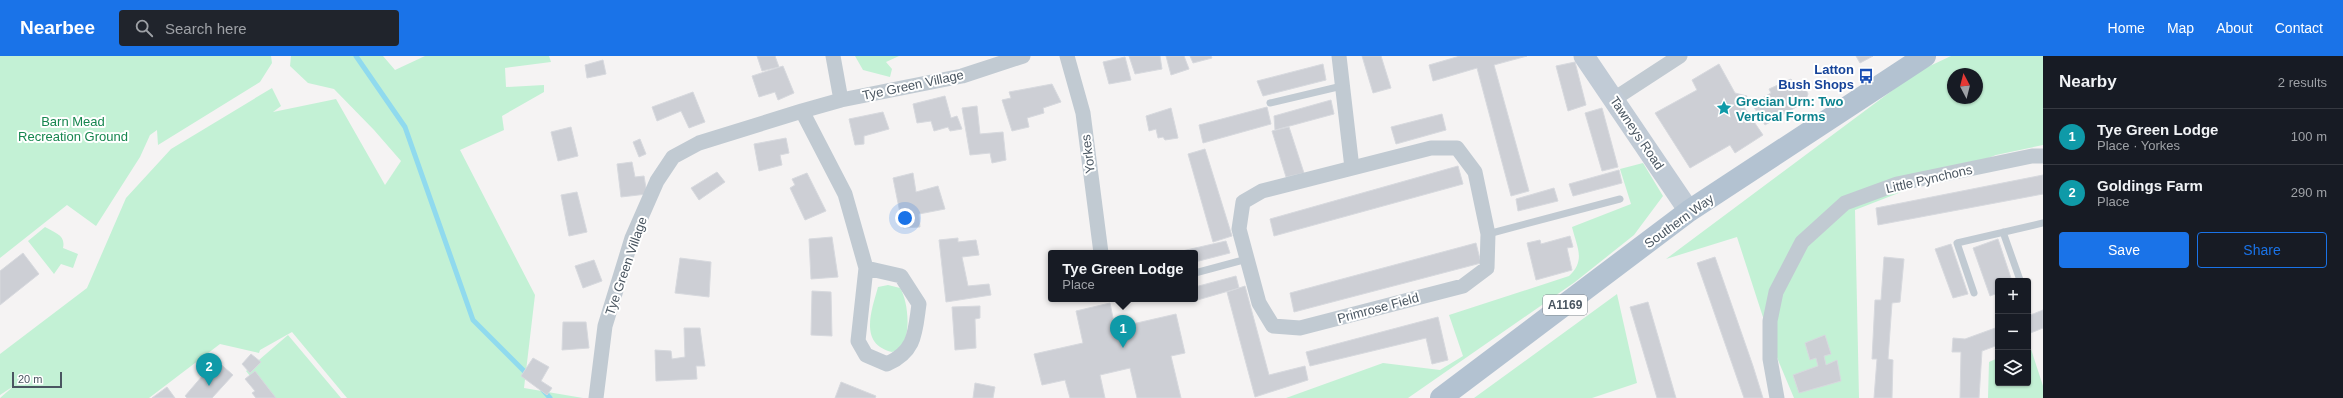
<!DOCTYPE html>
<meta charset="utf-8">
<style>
:root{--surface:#171b24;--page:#20242c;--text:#f1f3f6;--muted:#9ea1a6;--line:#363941;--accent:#1a73e8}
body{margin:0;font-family:Arial,sans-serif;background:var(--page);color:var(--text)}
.controls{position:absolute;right:12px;bottom:12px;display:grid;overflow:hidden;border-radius:4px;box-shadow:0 1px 3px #0004}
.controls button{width:36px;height:36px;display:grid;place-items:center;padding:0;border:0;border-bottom:1px solid var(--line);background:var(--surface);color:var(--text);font:20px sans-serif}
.compass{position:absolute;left:1947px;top:12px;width:36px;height:36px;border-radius:50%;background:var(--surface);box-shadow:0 1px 3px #0004;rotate:353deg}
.scale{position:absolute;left:12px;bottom:10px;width:50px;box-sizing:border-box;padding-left:4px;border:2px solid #4a5661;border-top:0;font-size:11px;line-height:14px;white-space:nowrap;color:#4a5661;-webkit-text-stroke:3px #fff;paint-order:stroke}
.you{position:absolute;left:905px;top:162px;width:14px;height:14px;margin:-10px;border:3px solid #fff;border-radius:50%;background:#1a73e8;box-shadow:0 0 0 6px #1a73e833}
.badge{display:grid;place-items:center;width:26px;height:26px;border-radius:50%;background:var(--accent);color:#fff;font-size:13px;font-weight:700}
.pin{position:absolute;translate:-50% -33px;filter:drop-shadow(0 1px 2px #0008)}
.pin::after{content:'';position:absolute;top:21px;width:14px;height:12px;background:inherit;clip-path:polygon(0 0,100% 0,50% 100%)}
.popup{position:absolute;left:1048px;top:194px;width:150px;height:52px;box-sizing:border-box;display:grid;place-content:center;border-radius:4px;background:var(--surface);filter:drop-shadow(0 1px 3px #0005);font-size:13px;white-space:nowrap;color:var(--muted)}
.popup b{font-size:15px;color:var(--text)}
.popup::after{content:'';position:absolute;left:50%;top:100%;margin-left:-8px;border:8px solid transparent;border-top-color:var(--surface)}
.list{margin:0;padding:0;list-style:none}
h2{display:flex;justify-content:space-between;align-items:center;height:52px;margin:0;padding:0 16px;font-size:17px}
h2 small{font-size:13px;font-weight:400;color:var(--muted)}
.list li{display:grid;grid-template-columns:26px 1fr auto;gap:12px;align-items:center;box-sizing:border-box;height:56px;padding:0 16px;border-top:1px solid var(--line)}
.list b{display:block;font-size:15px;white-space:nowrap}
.list p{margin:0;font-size:13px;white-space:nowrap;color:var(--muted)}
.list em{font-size:13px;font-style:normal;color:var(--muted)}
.actions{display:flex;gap:8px;padding:12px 16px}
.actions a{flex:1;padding:9px 0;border:1px solid var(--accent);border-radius:4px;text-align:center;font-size:14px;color:var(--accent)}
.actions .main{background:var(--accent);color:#fff}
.icon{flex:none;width:22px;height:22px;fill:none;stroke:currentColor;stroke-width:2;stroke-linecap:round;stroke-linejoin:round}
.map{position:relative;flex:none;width:2043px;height:342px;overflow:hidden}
header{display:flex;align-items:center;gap:24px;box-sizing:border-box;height:56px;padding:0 20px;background:var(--accent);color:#fff}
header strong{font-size:19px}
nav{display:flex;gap:22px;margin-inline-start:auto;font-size:14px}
.search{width:280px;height:36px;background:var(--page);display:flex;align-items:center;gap:10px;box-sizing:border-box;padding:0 14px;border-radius:4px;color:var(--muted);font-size:15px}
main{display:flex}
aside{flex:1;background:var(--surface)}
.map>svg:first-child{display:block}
</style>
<header>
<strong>Nearbee</strong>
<div class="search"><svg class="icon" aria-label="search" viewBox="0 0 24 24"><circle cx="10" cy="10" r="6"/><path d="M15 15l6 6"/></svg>Search here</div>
<nav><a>Home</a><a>Map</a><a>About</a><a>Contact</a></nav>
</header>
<main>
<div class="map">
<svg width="2043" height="342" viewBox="0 0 2043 342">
<rect width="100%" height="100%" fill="#f5f3f3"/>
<path fill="#c3f1d5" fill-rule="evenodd" d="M0 0H271L272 7 260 26 158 89 157 74 150 79 140 101 96 170 67 149 0 202Z
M291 0H383L395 14 425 0H549L551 6 505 12 506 31 544 29V36L502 60 504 74 460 94 535 239 524 332 583 342H347L292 276 260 294 259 297 220 288 149 342H0L15 329 0 339V298L87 232 126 142 171 93 272 32 281 50 273 56 336 43 385 129 401 105 374 74 334 33 308 27 290 10Z
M855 0H899L886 6 892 13 890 21 863 14Z
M1951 0H2043V89L1996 99 1855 154 1859 342H1794L1773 292 1737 181 1666 203 1917 16ZM1953 18H1977V42H1953Z
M1643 107 1663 140 1634 179 1575 226 1408 342H1286L1383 307 1440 314 1463 300 1449 259 1569 220C1586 204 1577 192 1572 171L1631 148 1620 113Z
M45 171C55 177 66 179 63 192L78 198 73 212 61 208 54 218 28 185Z
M888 229 900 232C908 244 912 280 900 292 898 294 894 295 892 296 859 288 871 256 878 231Z
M1617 238 1637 327 1592 342H1474Z
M288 279 341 342H268L246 315Z
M2030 290 2043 330V342H1988L1989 306 1998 302V327H2028V291Z"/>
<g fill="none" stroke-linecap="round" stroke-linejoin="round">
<path stroke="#90daee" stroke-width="5" d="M356 0 405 71 473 264 529 320
M543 334 550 342"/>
</g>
<path fill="#cdcfd5" stroke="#d7d9de" d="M757 0H775L779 11 762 15Z
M1129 0H1160L1162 13 1135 18Z
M1166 0H1184L1189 13 1171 19Z
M1190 0H1211L1212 2 1193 7Z
M1362 0H1381L1391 32 1373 37Z
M1460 0H1527L1494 9 1529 135 1511 140 1477 12 1433 25 1429 9Z
M1856 0H1873L1860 7Z
M1125 1 1131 24 1109 28 1103 6Z
M603 4 606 18 587 22 585 9Z
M1575 6 1586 49 1568 55 1556 10Z
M1323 8 1326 24 1263 40 1257 25Z
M1719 8 1735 37 1747 40 1744 51 1763 79 1735 97 1730 89 1690 112 1655 57 1697 34 1692 24Z
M783 10 794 37 778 44 775 36 759 41 752 20Z
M1791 23 1797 31 1803 27 1808 38 1805 46 1765 69 1752 48 1771 37 1769 33Z
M1052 28 1061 46 1043 52 1044 57 1027 62 1029 71 1012 75 1002 44 1011 42 1009 36Z
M693 36 705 66 689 72 681 55 657 65 652 51Z
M945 40 951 62 957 60 962 73 950 75 948 71 934 75 931 65 917 67 913 48Z
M1331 44 1334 58 1275 74 1274 60Z
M977 50 980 78 1003 76 1006 104 992 107 990 97 970 99 962 52Z
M1267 51 1271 68 1203 87 1199 69Z
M1171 52 1178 82 1165 84 1163 81 1158 82 1156 73 1149 75 1146 60Z
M1602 52 1618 111 1602 115 1585 57Z
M883 56 889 73 864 80V88L855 89 849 63Z
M1442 58 1446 74 1396 88 1391 71Z
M571 71 578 100 558 105 551 76Z
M1289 71 1304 117 1286 121 1272 75Z
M786 82 789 97 780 99 782 109 759 115 754 88Z
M640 83 646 98 639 101 633 86Z
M1205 93 1232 180 1213 186 1188 98Z
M632 106 635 121 644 120 647 138 621 141 617 108Z
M1458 110 1463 128 1274 180 1270 163Z
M1619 114 1622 127 1573 140 1569 128Z
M717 116 725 126 699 144 691 132Z
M807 117 826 155 805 164 790 132 795 129 792 123Z
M913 117 916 136 938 130 945 153 919 158 920 171 903 172 893 122Z
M2043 119V138L1878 169 1876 152Z
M1554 132 1558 145 1518 155 1516 143Z
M577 136 587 176 569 180 561 139Z
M1570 180 1573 191 1567 192 1572 214 1536 224 1527 187 1540 184 1541 188Z
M832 181 838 221 811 223 809 183Z
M958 182V186L976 184 979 199 962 201 968 230 989 228 991 239 946 246 939 184Z
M1998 183 2012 225H1998V237L1990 240 1973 192Z
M1226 185 1230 197 1195 206V197H1183L1182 195Z
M1476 187 1481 207 1294 256 1290 237Z
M1951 188 1968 238 1953 242 1935 193Z
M23 197 39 218 0 249V215Z
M1715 201 1753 310 1763 342H1744L1697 207Z
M1884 201 1904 203 1900 246 1892 247 1888 303 1893 304 1892 342H1874L1877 303H1872L1875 244H1881Z
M680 202 711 206 709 241 675 237Z
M594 204 602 225 583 232 575 210Z
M1236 220 1239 232 1194 245 1195 231Z
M1245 230 1269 319 1305 310 1308 324 1255 341 1227 236Z
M812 235 831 236 832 280 811 279Z
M1648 246 1676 342H1657L1630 251Z
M1110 247 1115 272 1176 258 1185 297 1171 300 1181 342H1137L1130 312 1100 319 1105 342H1070L1065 324 1042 329 1034 298 1083 287 1076 255Z
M980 250V262L975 263 976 292 955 294 952 251Z
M2043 254V272L2028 278V260Z
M1438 261 1448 304 1432 308 1426 282 1310 310 1306 296Z
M563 266H586L589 292 562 294Z
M1998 271V289L1982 295 1979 342H1960L1961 296H1952L1953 282 1965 283Z
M684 272H700L705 310H696L697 323 656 325 655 294 671 295 672 303 685 301Z
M1825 279 1831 298 1824 300 1826 309 1837 304 1841 325 1799 337 1793 319 1818 310 1816 302 1810 304 1805 287Z
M251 298 261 306 250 317 242 308Z
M533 302 549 311 541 325 552 332 547 339 521 320Z
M216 304 233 319 212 342H187L185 340Z
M255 315 265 328 276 342H256L252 337 255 335 245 323Z
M841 326 876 340 875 342H835Z
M975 327 995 331 993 342H973Z
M167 331 175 342H152Z"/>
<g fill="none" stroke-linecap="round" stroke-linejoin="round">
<path stroke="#c1cad2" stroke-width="7" d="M1270 47 1342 30
M2003 176 2020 224
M1488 178 1620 143
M1195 217 1247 203
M1974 237 1957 187 2043 167"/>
<path stroke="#c1cad2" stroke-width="15" d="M833 0 841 44
M1067 0 1083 57 1101 197
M1339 0 1352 112
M1614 43 1680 0
M802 55 845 138 866 212 901 220 919 248C915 276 916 295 887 308L866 299 858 285 866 212
M1431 92H1457L1475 116 1488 178 1487 212 1463 230 1300 272 1273 270 1259 247 1239 173 1243 146 1262 135Z
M596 342 605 270 632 182 657 125 673 101 699 87 802 55 841 44 962 20 1023 0
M1777 342 1770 303V265L1776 236 1802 186 1845 147 1897 128 2032 100H2043"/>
<path stroke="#c1cbd6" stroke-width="21" d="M1584 0 1689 155"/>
<path stroke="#b3c2d1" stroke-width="22" d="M1441 342 1689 155 1925 0"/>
</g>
<defs>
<g id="bus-bare" transform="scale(1.2)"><path d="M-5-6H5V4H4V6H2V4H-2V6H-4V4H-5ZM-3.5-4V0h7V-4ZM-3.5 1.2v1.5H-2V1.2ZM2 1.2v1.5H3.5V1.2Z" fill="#1a4fb4" stroke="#fff" stroke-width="2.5" paint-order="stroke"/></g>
<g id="sight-bare" transform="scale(1.2)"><path d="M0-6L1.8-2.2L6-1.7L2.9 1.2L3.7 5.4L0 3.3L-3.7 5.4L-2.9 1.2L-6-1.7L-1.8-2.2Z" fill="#0f9aa8" stroke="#fff" stroke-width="2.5" paint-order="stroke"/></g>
</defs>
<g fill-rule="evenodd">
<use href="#bus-bare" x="1866" y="20"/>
<use href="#sight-bare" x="1724" y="52"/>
</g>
<g text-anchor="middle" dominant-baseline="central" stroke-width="4" stroke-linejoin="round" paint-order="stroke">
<rect fill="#fff" stroke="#808990" stroke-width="1" x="1543" y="239" width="44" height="20" rx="3"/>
<g font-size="12" font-weight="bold" fill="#4a5661">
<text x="1565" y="249">A1169</text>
</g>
<g font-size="13" font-weight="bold" fill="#164399" stroke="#fff" text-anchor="end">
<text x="1854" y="13">Latton<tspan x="1854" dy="15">Bush Shops</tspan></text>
</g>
<g font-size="13" fill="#4a5661" stroke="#fff">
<text transform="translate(913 29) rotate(-12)">Tye Green Village</text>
<text transform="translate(1637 77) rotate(56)">Tawneys Road</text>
<text transform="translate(1088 98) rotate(-97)">Yorkes</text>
<text transform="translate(1929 123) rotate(-13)">Little Pynchons</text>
<text transform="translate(1679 165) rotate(-36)">Southern Way</text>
<text transform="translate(626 210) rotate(-71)">Tye Green Village</text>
<text transform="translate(1378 252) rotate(-15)">Primrose Field</text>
</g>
<g font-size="13" font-weight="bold" fill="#0d838f" stroke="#fff" text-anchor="start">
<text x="1736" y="45">Grecian Urn: Two<tspan x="1736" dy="15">Vertical Forms</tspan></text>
</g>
<g font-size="13" fill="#17864f" stroke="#fff">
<text x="73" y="65">Barn Mead<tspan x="73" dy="15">Recreation Ground</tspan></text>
</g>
</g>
</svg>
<div class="controls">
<button>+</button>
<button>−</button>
<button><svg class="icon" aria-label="layers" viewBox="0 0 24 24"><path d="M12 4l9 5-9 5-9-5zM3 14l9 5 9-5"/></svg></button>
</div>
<svg class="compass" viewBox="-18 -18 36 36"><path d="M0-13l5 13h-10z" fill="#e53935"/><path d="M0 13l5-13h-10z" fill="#9ea1a6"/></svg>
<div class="scale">20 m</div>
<div class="you"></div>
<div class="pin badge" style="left:1123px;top:292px;background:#0f9aa8">1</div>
<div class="popup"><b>Tye Green Lodge</b>Place</div>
<div class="pin badge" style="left:209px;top:330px;background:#0f9aa8">2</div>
</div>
<aside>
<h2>Nearby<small>2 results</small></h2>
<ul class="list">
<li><span class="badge" style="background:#0f9aa8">1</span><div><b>Tye Green Lodge</b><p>Place · Yorkes</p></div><em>100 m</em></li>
<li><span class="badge" style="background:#0f9aa8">2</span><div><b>Goldings Farm</b><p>Place</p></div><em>290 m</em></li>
</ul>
<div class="actions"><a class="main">Save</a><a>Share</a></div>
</aside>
</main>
